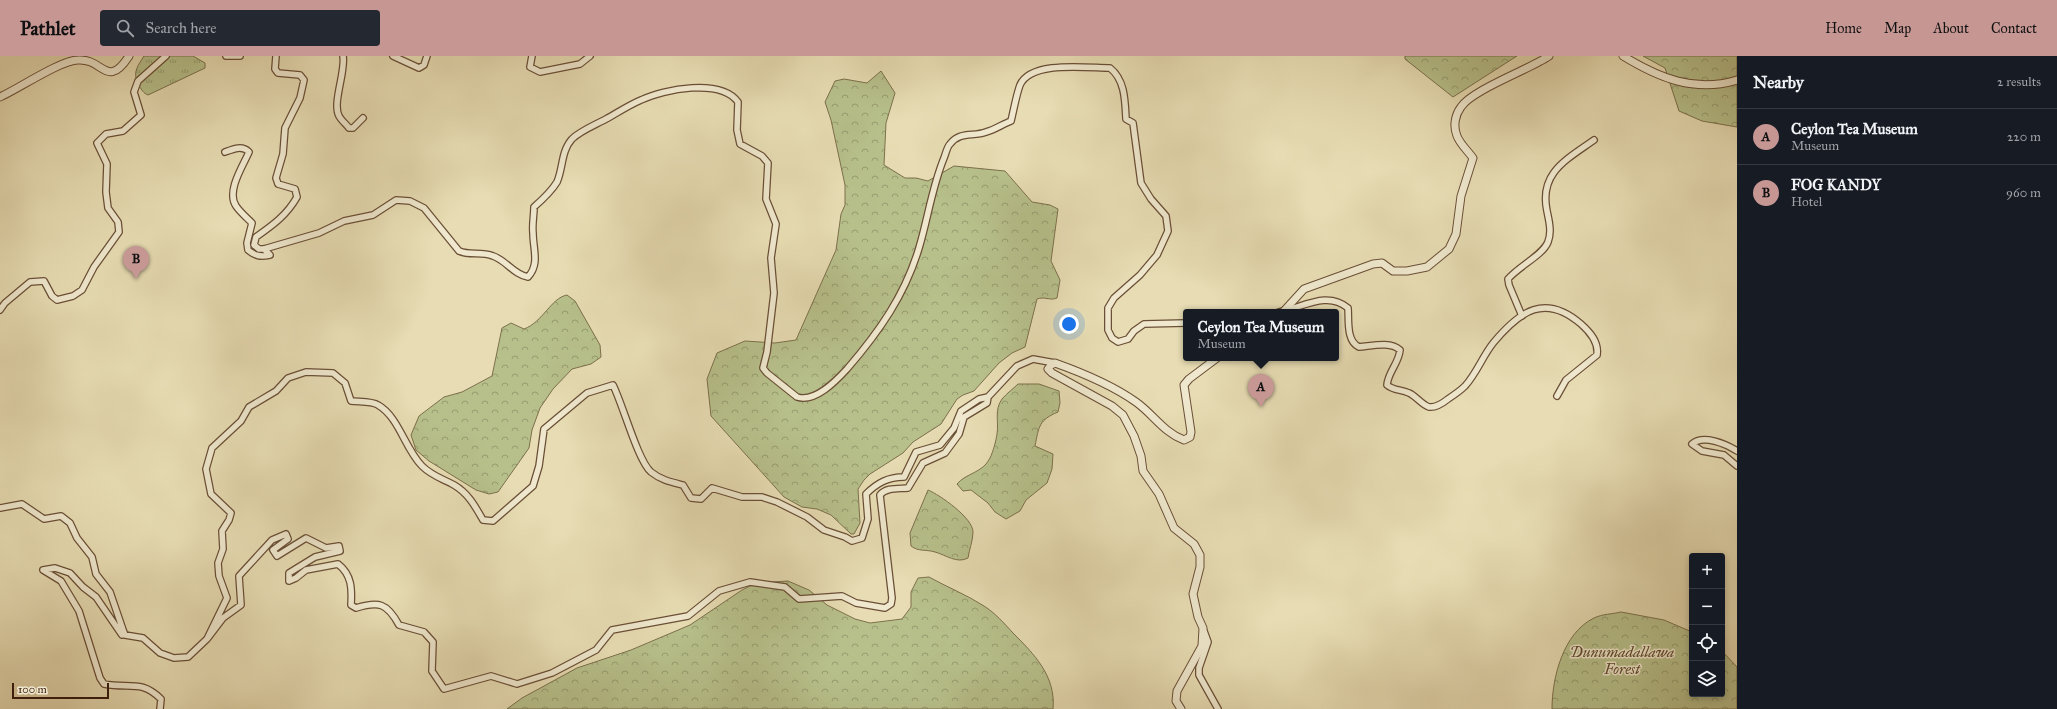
<!DOCTYPE html>
<meta charset="utf-8">
<style>
:root{--surface:#171b24;--page:#242831;--text:#f1f3f6;--muted:#9ea1a6;--line:#363941;--accent:#c59692}
body{margin:0;font-family:"IM FELL Great Primer",serif;background:var(--page);color:var(--text)}
.controls{position:absolute;right:12px;bottom:12px;display:grid;overflow:hidden;border-radius:4px;box-shadow:0 2px 6px #0003}
.controls button{width:36px;height:36px;display:grid;place-items:center;padding:0;border:0;border-bottom:1px solid var(--line);background:var(--surface);color:var(--text);font:20px sans-serif}
.scale{position:absolute;left:12px;bottom:10px;width:97px;box-sizing:border-box;padding-left:4px;border:2px solid #40200d;border-top:0;font-size:11px;line-height:14px;white-space:nowrap;color:#40200d;-webkit-text-stroke:3px #efe8ce;paint-order:stroke}
.you{position:absolute;left:1069px;top:268px;width:14px;height:14px;margin:-10px;border:3px solid #fff;border-radius:50%;background:#1a73e8;box-shadow:0 0 0 6px #1a73e833}
.badge{display:grid;place-items:center;width:26px;height:26px;border-radius:50%;background:var(--accent);color:#111;font-size:13px;font-weight:700}
.pin{position:absolute;translate:-50% -33px;filter:drop-shadow(0 1px 2px #0008)}
.pin::after{content:'';position:absolute;top:21px;width:14px;height:12px;background:inherit;clip-path:polygon(0 0,100% 0,50% 100%)}
.popup{position:absolute;left:1183px;top:253px;width:156px;height:52px;box-sizing:border-box;display:grid;place-content:center;border-radius:4px;background:var(--surface);filter:drop-shadow(0 1px 3px #0005);font-size:13px;white-space:nowrap;color:var(--muted)}
.popup b{font-size:15px;color:var(--text)}
.popup::after{content:'';position:absolute;left:50%;top:100%;margin-left:-8px;border:8px solid transparent;border-top-color:var(--surface)}
.list{margin:0;padding:0;list-style:none}
h2{display:flex;justify-content:space-between;align-items:center;height:52px;margin:0;padding:0 16px;font-size:17px}
h2 small{font-size:13px;font-weight:400;color:var(--muted)}
.list li{display:grid;grid-template-columns:26px 1fr auto;gap:12px;align-items:center;box-sizing:border-box;height:56px;padding:0 16px;border-top:1px solid var(--line)}
.list b{display:block;font-size:15px;white-space:nowrap}
.list p{margin:0;font-size:13px;white-space:nowrap;color:var(--muted)}
.list em{font-size:13px;font-style:normal;color:var(--muted)}
.icon{flex:none;width:22px;height:22px;fill:none;stroke:currentColor;stroke-width:2;stroke-linecap:round;stroke-linejoin:round}
.map{position:relative;flex:none;width:1737px;height:653px;overflow:hidden}
header{display:flex;align-items:center;gap:24px;box-sizing:border-box;height:56px;padding:0 20px;background:var(--accent);color:#111}
header strong{font-size:19px}
nav{display:flex;gap:22px;margin-inline-start:auto;font-size:14px}
.search{width:280px;height:36px;background:var(--page);display:flex;align-items:center;gap:10px;box-sizing:border-box;padding:0 14px;border-radius:4px;color:var(--muted);font-size:15px}
main{display:flex}
aside{flex:1;background:var(--surface)}
.map>svg:first-child{display:block}
</style>
<header>
<strong>Pathlet</strong>
<div class="search"><svg class="icon" aria-label="search" viewBox="0 0 24 24"><circle cx="10" cy="10" r="6"/><path d="M15 15l6 6"/></svg>Search here</div>
<nav><a>Home</a><a>Map</a><a>About</a><a>Contact</a></nav>
</header>
<main>
<div class="map">
<svg width="1737" height="653" viewBox="0 0 1737 653">
<defs>
<pattern id="forest-crowns" width="20" height="18" patternUnits="userSpaceOnUse"><rect width="20" height="18" fill="#b7c08b"/><path d="M2 6a3 3 0 1 1 6 0M12 15a3 3 0 1 1 6 0" fill="none" stroke="#969c70"/></pattern>
<pattern id="park-tufts" width="24" height="20" patternUnits="userSpaceOnUse"><rect width="24" height="20" fill="#b7c08b"/><path d="M3 7l-1-3M5 7V3M7 7l1-3M15 17l-1-3M17 17v-4M19 17l1-3" fill="none" stroke="#969c70"/></pattern>
</defs>
<rect width="100%" height="100%" fill="#e7dcb3"/>
<filter id="stains"><feTurbulence type="fractalNoise" baseFrequency=".005" numOctaves="4"/><feColorMatrix values="0 0 0 0 .2 0 0 0 0 .09 0 0 0 0 .02 0 0 0 .5 -.17"/></filter>
<radialGradient id="worn" r=".72"><stop offset=".6" stop-color="#630" stop-opacity="0"/><stop offset="1" stop-color="#630" stop-opacity=".3"/></radialGradient>
<path fill="url(#forest-crowns)" stroke="#7c704c" d="M1405 0H1517L1453 41 1405 3Z
M1643 0H1737V71L1702 65 1679 55 1665 12Z
M881 15 895 37 886 67 884 109 905 122H916L928 125 954 110 1005 115 1032 146 1050 149 1058 153 1051 205 1060 224 1057 242C1050 245 1044 240 1037 243L1025 291 1012 297 999 307 974 335 963 339 957 343 941 368 913 386 903 397 870 418 864 424 858 433 860 467 854 478H851L831 459 817 453 802 451 784 441 711 360 707 323 717 297 745 285 775 287 796 284 836 194 841 158 845 149V129L831 64 825 46 835 25 844 23 867 27Z
M567 239 575 245 600 289 601 301 591 308 572 313 553 333 540 352 532 374 529 392 498 436 489 438 476 434 429 405 416 394 411 379 419 360 444 341 462 336 492 320 502 272 511 267 524 273C543 266 551 242 567 239Z
M1018 328H1039L1059 335 1060 347 1058 356C1039 364 1039 370 1035 390L1053 398 1052 413 1047 427 1026 444 1020 455 1006 463 995 456 988 447 971 434 963 435 957 428C966 417 983 417 990 402 993 396 996 385 997 378 999 366 994 354 1002 343 1007 337 1013 333 1018 328Z
M928 434C940 439 973 462 973 476 973 485 969 494 968 502 957 508 946 499 935 496 925 493 919 496 911 490L910 477Z
M929 521C947 531 967 539 984 550 995 557 1004 567 1013 577 1034 598 1056 620 1053 653H507L522 642 577 612 631 594 690 569 742 534 756 527 788 525 809 534 827 549 855 563 870 567 902 563 911 551V536L918 522Z
M1621 556 1664 564 1692 576V638H1722V595L1737 611V653H1552C1552 622 1563 577 1594 562 1602 558 1613 558 1621 556Z"/>
<path fill="url(#park-tufts)" stroke="#7c704c" d="M144 0H193L205 7V12L148 39C143 37 142 34 139 30 132 17 137 11 144 0Z"/>
<g fill="none" stroke-linecap="round" stroke-linejoin="round">
<g stroke="#6a4f36" stroke-width="8">
<path id="minor" d="M226 0H240
M276 0 275 13 278 17 300 19 304 24 300 42 285 72 283 98 276 122 278 128 295 133 297 141C287 159 273 169 256 181L254 189 259 193H264L319 177 344 165 373 159 396 144 410 145 424 152 459 195C470 200 481 195 493 200 506 204 514 219 528 221 540 208 533 193 533 177 532 168 534 160 534 151 542 144 551 136 557 126 563 113 561 95 572 83 580 75 595 69 606 63 617 57 629 49 641 44 664 33 721 22 738 46L737 74 740 88 762 100 768 107 766 143 776 168 771 202 774 237 767 296 763 312 767 317 797 341C815 347 836 325 847 313 879 276 905 239 919 192 928 162 932 131 944 102 946 97 947 91 950 88 960 75 973 81 986 76 994 74 1003 68 1011 65 1014 53 1016 40 1020 29 1031 4 1088 12 1110 12 1125 24 1125 44 1126 63L1133 67 1141 127 1151 143 1166 160 1168 175 1157 199 1140 219 1114 242 1108 252V274L1112 282 1118 286 1128 283 1134 275 1144 268 1186 267
M343 0C346 15 332 47 339 60 341 64 346 68 349 72H353L363 62
M393 0 419 12 424 9 427 0
M532 0 530 11 540 16 580 8 590 0
M225 96C233 93 242 89 249 96 243 110 226 135 236 150 240 156 247 162 252 167L247 187 248 194C255 200 260 201 270 199L264 193
M0 254 5 247 30 226 44 225 52 240 57 244 73 240 82 234 94 211 119 176 118 166 108 152 106 136 107 108 97 87 106 78 123 75 141 59 134 36 138 25 166 0
M1279 256C1302 252 1327 234 1348 252 1349 264 1346 285 1359 291 1372 290 1390 285 1400 294 1399 307 1388 316 1387 329 1394 335 1401 333 1409 337 1416 340 1422 349 1429 351 1436 352 1443 347 1448 343 1454 339 1460 335 1465 330 1477 317 1483 299 1494 286 1520 255 1545 237 1581 268 1590 276 1599 286 1597 299L1566 324 1557 340
M1522 260 1509 229 1508 223C1519 210 1543 199 1548 186 1552 176 1549 165 1547 155 1539 117 1566 104 1594 84
M988 341 1017 310 1033 303 1055 307
M1737 395C1726 388 1703 378 1692 388L1702 395 1724 399 1737 410
M0 452 22 448 44 463 61 460 70 467 77 482 92 501 96 518 110 536 123 574 122 579 96 541 83 531 70 517 55 512 43 514 61 525 79 555 100 622 104 628C129 633 141 623 161 643L160 653
M123 574 125 579 143 582 160 597 174 602 188 601 207 583 223 562 241 549 239 520 272 484 286 478 288 483 273 494 277 500 306 482 326 492 339 490 340 495 315 501 289 517V525L296 522 306 514 338 508C352 519 352 533 351 549L356 552C379 545 387 547 399 569L424 576 433 586 432 615 444 633 491 620 517 628 552 617 596 594 612 574 688 560 719 535 750 526 785 531 799 543 842 540 856 547 885 552 891 548 892 542 880 439C886 431 899 433 908 432L923 407 945 397 959 378 964 361 987 347 988 341 979 343 961 355 954 372 940 389 916 396 904 421C888 421 877 427 866 438L868 463 862 482 852 485 845 481 824 474 807 461 777 446 762 441H742L712 432 701 443 691 442 683 429C671 426 661 424 651 416 638 405 623 349 613 329L587 337 544 373 539 410 533 430 493 465 483 464C475 450 468 437 454 429 443 423 432 420 422 410 405 393 399 361 378 349 372 345 359 346 351 345L345 327 333 317 306 316 288 322 276 335 249 351 241 365 212 392 206 413 211 438 231 457 229 464 222 475 223 493 218 507 219 520 227 542 207 583
M1204 575 1208 586 1199 612V619L1218 653"/>
</g>
<g stroke="#6a4f36" stroke-width="9">
<path id="tertiary" d="M1623 0C1659 22 1695 37 1737 24
M0 41C18 33 61 4 78 4 103 2 107 34 129 0
M1283 256 1304 233 1373 208 1382 207 1393 215H1407L1427 211 1449 193 1456 178 1461 140 1473 102C1468 95 1460 88 1457 80 1453 70 1455 59 1461 51 1472 34 1528 14 1549 0
M1181 653 1176 645 1177 635 1202 590 1203 572 1198 561 1193 538 1200 511V499L1194 488 1174 472 1159 438 1143 415 1141 400 1134 380 1123 359 1112 350 1052 317 1048 313 1051 309 1055 307C1083 317 1112 329 1136 346 1153 358 1163 376 1184 384L1190 381 1191 376 1184 329 1189 323 1217 302"/>
</g>
<use href="#minor" stroke="#efe8ce" stroke-width="5.5"/>
<use href="#tertiary" stroke="#efe8ce" stroke-width="7"/>
</g>
<g text-anchor="middle" dominant-baseline="central" stroke-width="3" stroke-linejoin="round" paint-order="stroke">
<g font-size="15" font-style="italic" fill="#5e482c" stroke="#efe8ce">
<text x="1622" y="596">Dunumadallawa<tspan x="1622" dy="17">Forest</tspan></text>
</g>
</g>
<rect width="100%" height="100%" filter="url(#stains)"/>
<rect width="100%" height="100%" fill="url(#worn)"/>
</svg>
<div class="controls">
<button>+</button>
<button>−</button>
<button><svg class="icon" aria-label="locate" viewBox="0 0 24 24"><circle cx="12" cy="12" r="6"/><path d="M12 2v4M12 18v4M2 12h4M18 12h4"/></svg></button>
<button><svg class="icon" aria-label="layers" viewBox="0 0 24 24"><path d="M12 4l9 5-9 5-9-5zM3 14l9 5 9-5"/></svg></button>
</div>
<div class="scale">100 m</div>
<div class="you"></div>
<div class="pin badge" style="left:1261px;top:351px">A</div>
<div class="popup"><b>Ceylon Tea Museum</b>Museum</div>
<div class="pin badge" style="left:136px;top:223px">B</div>
</div>
<aside>
<h2>Nearby<small>2 results</small></h2>
<ul class="list">
<li><span class="badge">A</span><div><b>Ceylon Tea Museum</b><p>Museum</p></div><em>220 m</em></li>
<li><span class="badge">B</span><div><b>FOG KANDY</b><p>Hotel</p></div><em>960 m</em></li>
</ul>
</aside>
</main>
